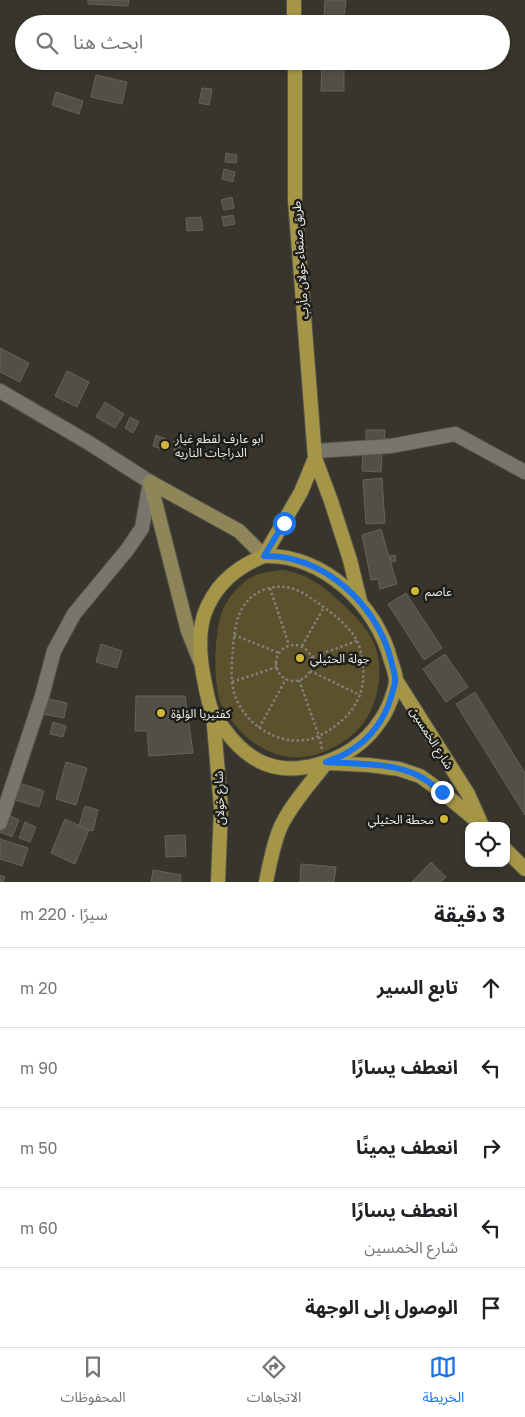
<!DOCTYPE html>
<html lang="ar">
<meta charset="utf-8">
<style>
:root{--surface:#fff;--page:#f6f6f6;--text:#202124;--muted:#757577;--line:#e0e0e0;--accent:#1a73e8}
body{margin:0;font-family:"Golos Text","Noto Sans Arabic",sans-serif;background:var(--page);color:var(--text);direction:rtl}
.controls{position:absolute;right:15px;bottom:15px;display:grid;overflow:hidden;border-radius:10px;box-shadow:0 1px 4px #0004}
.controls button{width:45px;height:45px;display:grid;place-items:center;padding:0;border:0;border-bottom:1px solid var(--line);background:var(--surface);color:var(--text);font:25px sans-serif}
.stop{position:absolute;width:15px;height:15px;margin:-11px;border:4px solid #1a73e8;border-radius:50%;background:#fff}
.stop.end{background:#1a73e8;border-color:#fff;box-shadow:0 1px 5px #0008}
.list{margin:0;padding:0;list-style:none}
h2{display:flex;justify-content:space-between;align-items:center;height:65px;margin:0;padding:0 20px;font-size:21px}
h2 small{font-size:16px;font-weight:400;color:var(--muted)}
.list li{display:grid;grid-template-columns:32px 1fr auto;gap:15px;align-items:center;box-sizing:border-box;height:80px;padding:0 20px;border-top:1px solid var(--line)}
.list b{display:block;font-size:19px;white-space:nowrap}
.list p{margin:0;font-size:16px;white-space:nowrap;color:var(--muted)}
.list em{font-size:16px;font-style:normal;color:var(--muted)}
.icon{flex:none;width:28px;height:28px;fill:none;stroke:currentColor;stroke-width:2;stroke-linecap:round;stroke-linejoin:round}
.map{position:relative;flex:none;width:525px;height:882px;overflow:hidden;direction:ltr}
.search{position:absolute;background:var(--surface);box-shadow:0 1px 4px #0004;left:15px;right:15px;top:15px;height:55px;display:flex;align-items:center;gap:12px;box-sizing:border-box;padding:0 18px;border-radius:28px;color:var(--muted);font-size:19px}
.sheet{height:465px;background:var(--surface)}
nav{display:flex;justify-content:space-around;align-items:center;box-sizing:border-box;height:70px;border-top:1px solid var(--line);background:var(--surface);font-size:14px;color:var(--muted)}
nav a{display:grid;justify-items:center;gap:2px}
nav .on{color:var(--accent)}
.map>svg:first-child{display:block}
</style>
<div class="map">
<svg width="525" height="882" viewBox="0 0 525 882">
<rect width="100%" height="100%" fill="#37352c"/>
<path fill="#5b522d" d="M283 570C305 573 322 585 338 600 349 610 361 621 369 634 385 659 381 692 368 716 358 734 339 746 321 753 285 767 247 746 228 715 225 711 222 707 220 702 213 680 214 631 223 609 229 597 239 585 250 578 259 572 273 571 283 570Z"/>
<path fill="#514f46" stroke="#656359" d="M88 0H129L128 6 88 4Z
M325 0H346L344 18 324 16Z
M322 61H344V91H321Z
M96 75 127 82 122 104 91 97Z
M202 88 212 89 209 105 199 103Z
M56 92 83 101 79 114 52 105Z
M226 153 237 155 236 163 225 162Z
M224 169 235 172 233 182 222 179Z
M232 197 234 208 224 210 221 200Z
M233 215 235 224 224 226 222 217Z
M201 217 203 230 187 231 186 218Z
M0 348 29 363 20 382 0 372Z
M67 371 89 382 77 407 55 396Z
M105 402 124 414 115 428 96 417Z
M130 417 139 422 133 433 125 428Z
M366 430H385L384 443 366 442Z
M156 435 166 439 162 449 153 446Z
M179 441 181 452 175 453 173 442Z
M363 451 382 452 381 472 362 471Z
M382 478 385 523 366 524 363 480Z
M381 529 397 584 380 589 378 579 371 580 362 535Z
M395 555 396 561 391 562 390 556Z
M406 593 442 648 424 660 388 604Z
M101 644 122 651 117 668 96 662Z
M445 654 468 687 446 702 423 669Z
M475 692 525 773V815L456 704Z
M136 696H185L193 753 149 756 147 731H135Z
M45 698 67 703 64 718 42 714Z
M53 722 66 726 63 737 50 734Z
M66 762 87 768 76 805 56 799Z
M10 780 44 791 39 807 5 797Z
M85 806 98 810 93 831 79 826Z
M6 814 19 820 12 837 0 832Z
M65 819 89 830 75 864 51 853Z
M25 822 36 827 30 842 19 838Z
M185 835 186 856 166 857 165 836Z
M0 839 28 848 22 866 0 859Z
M431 862 446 877 441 882H412Z
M301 864 336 867 334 882H300Z
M153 870 181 875 180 882H151Z
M0 875 5 877 3 882H0Z"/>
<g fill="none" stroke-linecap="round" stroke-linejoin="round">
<g stroke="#55534c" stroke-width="16">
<path id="minor" d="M315 451 391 446 455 434 525 472
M0 823 42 696 54 651 74 614 127 550 142 528 150 482"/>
</g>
<g stroke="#55534c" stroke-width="16">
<path id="tertiary" d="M0 391 89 443 150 482"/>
</g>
<g stroke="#55534c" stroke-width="16">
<path id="secondary" d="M150 482 188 631 200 661
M150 482 239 531 264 556"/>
</g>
<g stroke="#55534c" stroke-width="16">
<path id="primary" d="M294 0V24
M295 61V200L315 458 331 501 350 560 360 601
M264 556C323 554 377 605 391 661 393 666 395 673 396 679 396 690 387 712 380 721 365 744 342 758 316 765 277 775 249 763 225 730 221 725 215 718 212 712 208 701 206 690 204 679 200 659 198 635 204 615 214 586 236 567 264 556Z
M264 556 301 492 315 458
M396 680 468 794 480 821
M213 714 221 808 218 882
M329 763 369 765 399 769 420 776 442 792 483 826
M506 850 525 869
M266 882C270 863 273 844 281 826 292 803 311 783 326 763"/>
</g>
<path stroke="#817f78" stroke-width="2.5" stroke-dasharray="2.5 2.5" stroke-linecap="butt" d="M270 588 289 645
M234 635 279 653
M276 663a18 18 0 1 1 36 0a18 18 0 1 1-36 0Z
M302 646 324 607
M312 657 357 641
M310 671 360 695
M299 680 319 736C314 738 309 740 304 740 274 744 243 722 234 693 230 679 232 662 233 647 235 623 239 598 266 589 288 582 303 592 321 605 333 614 348 625 356 639 361 648 362 658 363 668 366 701 346 722 319 736L322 749
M232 682 277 667
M259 728 286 679"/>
<use href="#minor" stroke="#78766c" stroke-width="14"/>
<use href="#tertiary" stroke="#78766c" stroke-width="14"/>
<use href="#secondary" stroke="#8e8559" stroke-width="14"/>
<use href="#primary" stroke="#a59547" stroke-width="14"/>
</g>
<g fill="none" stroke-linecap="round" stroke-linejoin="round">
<path stroke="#1a73e8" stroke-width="6" d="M284 523 264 556C322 554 377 604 391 660 392 666 395 673 395 679 396 684 392 692 391 697 385 719 370 739 350 751 343 756 334 759 326 762 356 764 392 762 419 776 427 780 435 787 442 792"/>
</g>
<g fill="#d2b736" stroke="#1d1d19" stroke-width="2">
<circle cx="165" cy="445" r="5"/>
<circle cx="415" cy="591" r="5"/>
<circle cx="300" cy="658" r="5"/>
<circle cx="161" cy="713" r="5"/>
<circle cx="444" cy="819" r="5"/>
</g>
<g text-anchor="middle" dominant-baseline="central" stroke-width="5" stroke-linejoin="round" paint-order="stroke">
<g font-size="12" fill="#eeece7" stroke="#1d1d19">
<text transform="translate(300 260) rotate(-94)">طريق صنعاء خولان مأرب</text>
<text transform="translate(432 738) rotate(58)">شارع الخمسين</text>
<text transform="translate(219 798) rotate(-92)">شارع خولان</text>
</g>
<g font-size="12" fill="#eeece7" stroke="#1d1d19" text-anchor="start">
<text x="175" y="438">ابو عارف لقطع غيار<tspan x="175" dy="14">الدراجات الناريه</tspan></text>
<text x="425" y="591">عاصم</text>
<text x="310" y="658">جولة الحثيلي</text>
<text x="171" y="713">كفتيريا الؤلؤة</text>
<text x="434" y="819" text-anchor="end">محطة الحثيلي</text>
</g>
</g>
</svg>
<div class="controls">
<button><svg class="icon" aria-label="locate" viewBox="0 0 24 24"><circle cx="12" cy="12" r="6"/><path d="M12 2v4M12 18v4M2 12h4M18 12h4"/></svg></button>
</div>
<div class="stop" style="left:284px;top:523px"></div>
<div class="stop end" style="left:442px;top:792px"></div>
<div class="search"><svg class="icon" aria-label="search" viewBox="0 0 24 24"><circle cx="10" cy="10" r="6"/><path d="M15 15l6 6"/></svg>ابحث هنا</div>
</div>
<section class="sheet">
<h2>3 دقيقة<small>سيرًا · 220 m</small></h2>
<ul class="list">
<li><svg class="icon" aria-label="ahead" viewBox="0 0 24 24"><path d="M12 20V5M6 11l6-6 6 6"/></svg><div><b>تابع السير</b></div><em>20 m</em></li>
<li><svg class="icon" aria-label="left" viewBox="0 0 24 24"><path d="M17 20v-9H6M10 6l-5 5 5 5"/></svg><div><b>انعطف يسارًا</b></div><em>90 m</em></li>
<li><svg class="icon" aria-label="right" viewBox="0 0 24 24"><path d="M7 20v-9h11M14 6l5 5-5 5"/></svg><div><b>انعطف يمينًا</b></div><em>50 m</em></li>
<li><svg class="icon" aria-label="left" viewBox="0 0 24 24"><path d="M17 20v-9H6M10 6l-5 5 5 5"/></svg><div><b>انعطف يسارًا</b><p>شارع الخمسين</p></div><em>60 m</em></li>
<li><svg class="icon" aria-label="arrive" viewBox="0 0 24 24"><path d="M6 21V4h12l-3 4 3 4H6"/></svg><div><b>الوصول إلى الوجهة</b></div></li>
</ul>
</section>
<nav>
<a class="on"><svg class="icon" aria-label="map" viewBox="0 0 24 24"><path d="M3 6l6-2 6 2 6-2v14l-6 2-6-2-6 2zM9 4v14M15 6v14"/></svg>الخريطة</a>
<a><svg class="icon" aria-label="directions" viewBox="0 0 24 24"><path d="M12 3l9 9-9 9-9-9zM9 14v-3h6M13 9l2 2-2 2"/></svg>الاتجاهات</a>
<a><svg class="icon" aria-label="saved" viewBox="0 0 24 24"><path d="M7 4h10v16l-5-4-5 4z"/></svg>المحفوظات</a>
</nav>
